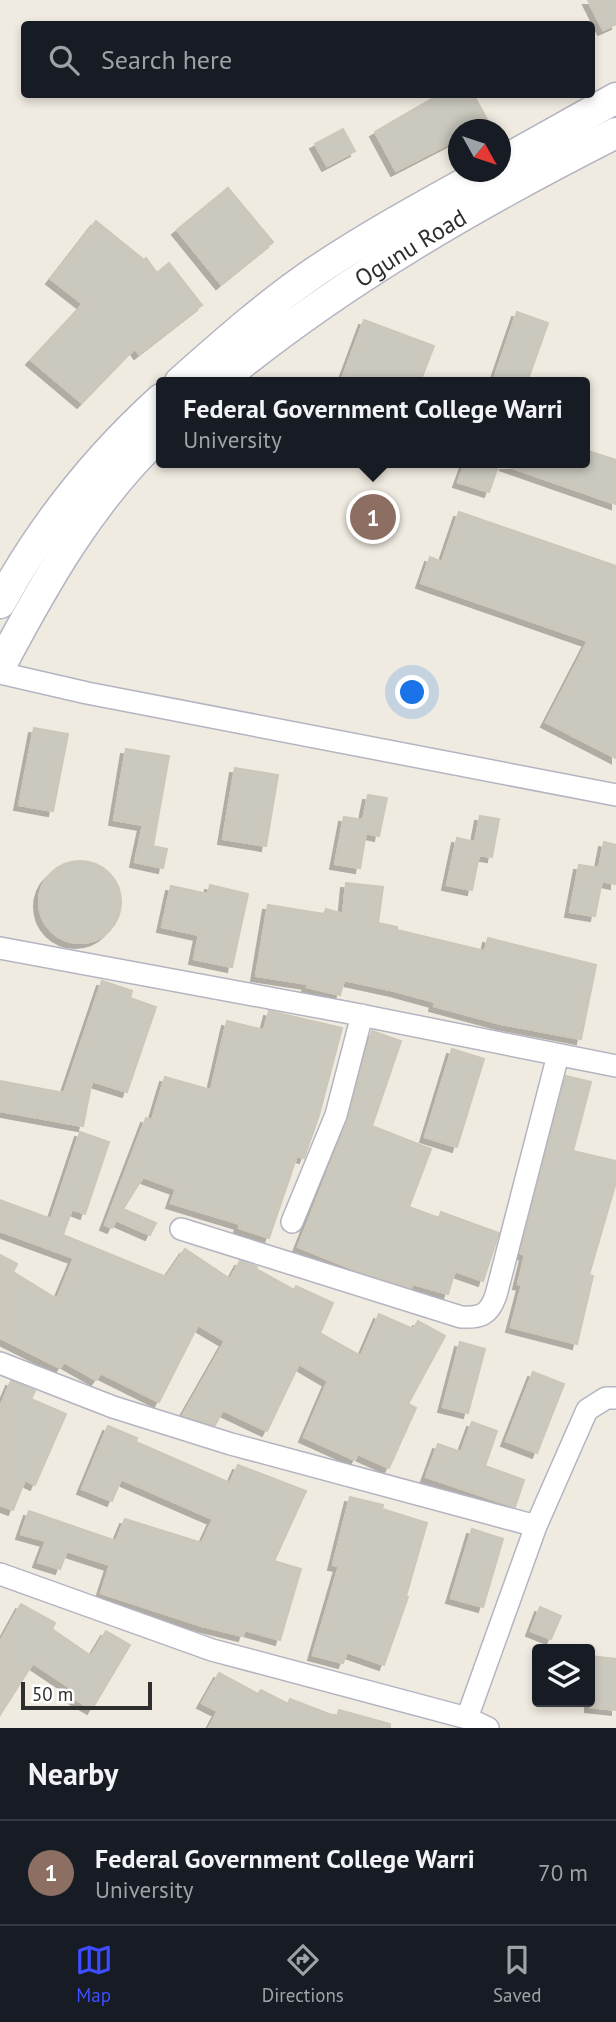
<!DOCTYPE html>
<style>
:root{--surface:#171b24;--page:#20242c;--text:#f1f3f6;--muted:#9ea1a6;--line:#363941;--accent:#3e4dff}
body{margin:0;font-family:"PT Sans",sans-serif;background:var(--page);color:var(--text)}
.controls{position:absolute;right:21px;bottom:21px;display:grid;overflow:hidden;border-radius:7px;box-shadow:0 4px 10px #0003}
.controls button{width:63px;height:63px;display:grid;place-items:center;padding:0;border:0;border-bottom:2px solid var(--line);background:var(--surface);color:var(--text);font:35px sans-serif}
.compass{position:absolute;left:448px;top:119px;width:63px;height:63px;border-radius:50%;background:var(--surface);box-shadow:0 4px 10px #0003;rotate:130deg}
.scale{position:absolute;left:21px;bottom:18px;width:131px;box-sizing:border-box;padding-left:7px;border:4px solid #2e2e2e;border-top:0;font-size:19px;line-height:24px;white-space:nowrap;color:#2e2e2e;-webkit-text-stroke:5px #fff;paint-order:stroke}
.you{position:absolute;left:413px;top:693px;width:24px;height:24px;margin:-18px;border:5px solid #fff;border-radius:50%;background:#1a73e8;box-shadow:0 0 0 10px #1a73e833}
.badge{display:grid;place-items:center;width:46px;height:46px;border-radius:50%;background:var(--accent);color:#fff;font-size:23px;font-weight:700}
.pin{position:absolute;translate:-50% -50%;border:4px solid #fff;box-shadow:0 2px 7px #0006}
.popup{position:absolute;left:156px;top:377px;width:434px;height:91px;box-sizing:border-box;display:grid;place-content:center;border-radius:7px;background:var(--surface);filter:drop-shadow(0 2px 5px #0005);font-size:23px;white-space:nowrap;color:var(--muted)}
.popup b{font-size:26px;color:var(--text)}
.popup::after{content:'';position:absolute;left:50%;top:100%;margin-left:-14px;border:14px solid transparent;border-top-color:var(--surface)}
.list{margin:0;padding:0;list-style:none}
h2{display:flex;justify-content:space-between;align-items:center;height:91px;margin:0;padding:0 28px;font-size:30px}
h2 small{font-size:23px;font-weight:400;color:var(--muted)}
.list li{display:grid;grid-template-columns:46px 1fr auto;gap:21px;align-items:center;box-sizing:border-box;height:105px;padding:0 28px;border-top:2px solid var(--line)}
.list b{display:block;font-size:26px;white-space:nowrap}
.list p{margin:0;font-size:23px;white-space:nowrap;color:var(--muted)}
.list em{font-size:23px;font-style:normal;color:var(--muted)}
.icon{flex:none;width:38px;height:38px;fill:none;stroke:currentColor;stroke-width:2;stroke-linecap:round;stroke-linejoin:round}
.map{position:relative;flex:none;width:616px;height:1728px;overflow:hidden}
.search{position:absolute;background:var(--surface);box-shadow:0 4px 10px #0003;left:21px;right:21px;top:21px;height:77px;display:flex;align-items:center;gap:18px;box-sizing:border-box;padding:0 24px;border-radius:7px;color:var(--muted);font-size:26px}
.sheet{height:196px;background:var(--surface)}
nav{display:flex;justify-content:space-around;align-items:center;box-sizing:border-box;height:98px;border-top:2px solid var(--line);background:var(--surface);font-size:19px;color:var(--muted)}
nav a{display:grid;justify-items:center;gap:4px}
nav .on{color:var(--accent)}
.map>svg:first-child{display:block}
</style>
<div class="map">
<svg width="616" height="1728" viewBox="0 0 616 1728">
<defs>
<filter id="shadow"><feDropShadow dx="-5" dy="5" stdDeviation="0" flood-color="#0004"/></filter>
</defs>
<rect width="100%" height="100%" fill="#f0ebe0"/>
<path fill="#cbc9be" stroke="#ccc7b9" stroke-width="2" filter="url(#shadow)" d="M588 0H616V24L603 30Z
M440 94H473L489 123 477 130H458V139L396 171 375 132Z
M343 129 355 151 327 166 315 144Z
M228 188 273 242 221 284 177 230Z
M96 221 144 260 146 258 157 273 169 263 202 305 139 354 135 348 82 403 31 360 83 304 51 279Z
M517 312 548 323 527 382H493Z
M364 320 434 346 420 382H341Z
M585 450 616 460V504L504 465 585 463Z
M465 463H499L489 492 458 482Z
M459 512 616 566V758L546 722 588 641 421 583 430 557 442 562Z
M34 728 68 734 53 811 19 805Z
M126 749 169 756 153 846 167 849 163 868 135 862 143 825 114 820Z
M235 768 278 775 266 846 223 839Z
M368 795 387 798 379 836 366 833 360 868 335 864 344 817 363 820Z
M480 816 499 819 492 857 479 855 472 890 447 885 457 838 475 842Z
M604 842 616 845 615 884 602 881 595 916 570 912 579 865 599 868Z
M39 902a41 41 0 1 1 82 0a41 41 0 1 1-82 0Z
M346 883 383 887 378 923 397 927V930L485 951 488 938 596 965 581 1039 501 1024 434 1006 435 1002 395 991 344 980 340 995 307 987 308 984 256 976 268 905 324 914 326 909 343 914Z
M210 885 248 894 232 967 194 959 199 935 162 927 171 886 208 894Z
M102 981 132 991 130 998 156 1007 127 1092 92 1081 83 1126 0 1111V1081L64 1093Z
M269 1011 342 1028 319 1115 304 1158 297 1156 269 1238 239 1228 240 1224 171 1203 176 1189 143 1177 123 1209 156 1223 150 1235 116 1220 112 1228 105 1225 146 1118 152 1120 165 1077 211 1090 227 1021 264 1030Z
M372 1031 401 1041 372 1126 431 1149 409 1207 439 1218 441 1212 499 1233 483 1281 455 1271 448 1294 413 1284 411 1288 358 1271 298 1247 348 1120Z
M452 1049 484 1059 457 1147 425 1137Z
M566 1076 591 1082 573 1151 616 1161V1182L589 1275 593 1276 577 1344 511 1327 522 1285 518 1284 525 1255 520 1253Z
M80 1132 109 1142 85 1214 72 1209 63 1235 166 1277 185 1249 230 1279 240 1261 257 1267 256 1269 294 1290 296 1286 333 1303 320 1333 361 1356 379 1314 413 1329 418 1321 445 1336 408 1404 416 1408 389 1468 358 1454 355 1460 304 1437 328 1381 299 1364 267 1431 223 1410 215 1425 183 1415 225 1341 198 1325 159 1402 101 1373 96 1380 64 1362 60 1368 0 1338V1255L17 1264 13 1272 57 1299 74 1258 0 1231V1200L51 1219Z
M460 1342 485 1349 468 1413 443 1407Z
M533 1372 564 1384 537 1453 506 1441Z
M11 1381 35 1391 31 1399 66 1414 35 1485 25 1480 13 1510 0 1505V1407Z
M472 1422 497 1431 485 1466 524 1480 515 1507 426 1477 438 1444 461 1452Z
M108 1426 137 1438 136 1442 230 1483 238 1465 306 1491 274 1561 301 1569 280 1640 245 1630 243 1636 202 1626 101 1593 110 1565 67 1551 60 1569 38 1562 46 1541 21 1534 29 1511 116 1541 125 1519 202 1543 213 1519 121 1479 112 1501 82 1489Z
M350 1497 383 1505 382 1509 427 1523 406 1596 408 1597 384 1665 347 1652 343 1663 313 1655 339 1566 333 1565Z
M472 1529 503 1539 483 1607 451 1598Z
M21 1604 55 1623 52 1629 91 1656 106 1631 130 1645 92 1709 68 1695 72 1689 33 1663 0 1715V1642Z
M540 1607 561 1616 551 1639 531 1631Z
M590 1656 616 1659V1710L590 1707Z
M219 1673 258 1694 261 1690 288 1704 290 1699 337 1717 339 1710 390 1724V1728H209L218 1711 202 1703Z"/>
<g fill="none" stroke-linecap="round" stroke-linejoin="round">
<g stroke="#b4b4c2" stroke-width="24">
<path id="street" d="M0 673 87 693 616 795
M0 948 345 1012 616 1066
M292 1222 336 1115 362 1015
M181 1229 461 1317C481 1318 489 1315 496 1295L558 1055
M0 1363 113 1407 231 1444 536 1526
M0 1574 212 1650 467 1718 488 1728
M467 1718 536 1526 587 1410 606 1398H616"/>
</g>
<g stroke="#b4b4c2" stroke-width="33">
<g id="secondary">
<path d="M500 163 616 98"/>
<path d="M180 382C224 343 269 303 318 270 372 234 429 203 485 172"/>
<path id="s1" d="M219 382C340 282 476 204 616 133"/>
<path d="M0 603C42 526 96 458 161 399"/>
<path d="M0 667C45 582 91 500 161 434"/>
</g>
</g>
<use href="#street" stroke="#fff" stroke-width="21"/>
<use href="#secondary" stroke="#fff" stroke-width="30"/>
</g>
<g text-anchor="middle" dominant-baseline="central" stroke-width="7" stroke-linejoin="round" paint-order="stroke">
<g font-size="24" fill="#2e2e2e" stroke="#fff">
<text stroke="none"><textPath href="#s1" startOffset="234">Ogunu Road</textPath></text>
</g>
</g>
</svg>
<div class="controls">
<button><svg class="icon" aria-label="layers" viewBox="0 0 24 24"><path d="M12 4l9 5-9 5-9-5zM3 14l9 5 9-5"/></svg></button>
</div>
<svg class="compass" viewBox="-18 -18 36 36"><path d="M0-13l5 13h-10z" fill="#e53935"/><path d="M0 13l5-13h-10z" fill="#9ea1a6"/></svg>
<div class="scale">50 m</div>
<div class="you"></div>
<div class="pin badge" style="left:373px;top:517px;background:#8d6e63">1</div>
<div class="popup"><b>Federal Government College Warri</b>University</div>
<div class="search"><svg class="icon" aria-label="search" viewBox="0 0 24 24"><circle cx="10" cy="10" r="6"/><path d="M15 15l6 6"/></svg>Search here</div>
</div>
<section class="sheet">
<h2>Nearby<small></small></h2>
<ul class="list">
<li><span class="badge" style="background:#8d6e63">1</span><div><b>Federal Government College Warri</b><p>University</p></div><em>70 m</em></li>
</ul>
</section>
<nav>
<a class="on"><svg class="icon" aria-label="map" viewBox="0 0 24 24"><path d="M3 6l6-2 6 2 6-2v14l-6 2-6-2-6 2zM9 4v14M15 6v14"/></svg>Map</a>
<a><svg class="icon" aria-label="directions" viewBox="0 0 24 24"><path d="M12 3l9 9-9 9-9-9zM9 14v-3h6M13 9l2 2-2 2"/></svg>Directions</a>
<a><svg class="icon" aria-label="saved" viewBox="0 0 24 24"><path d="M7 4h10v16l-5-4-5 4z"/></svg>Saved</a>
</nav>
